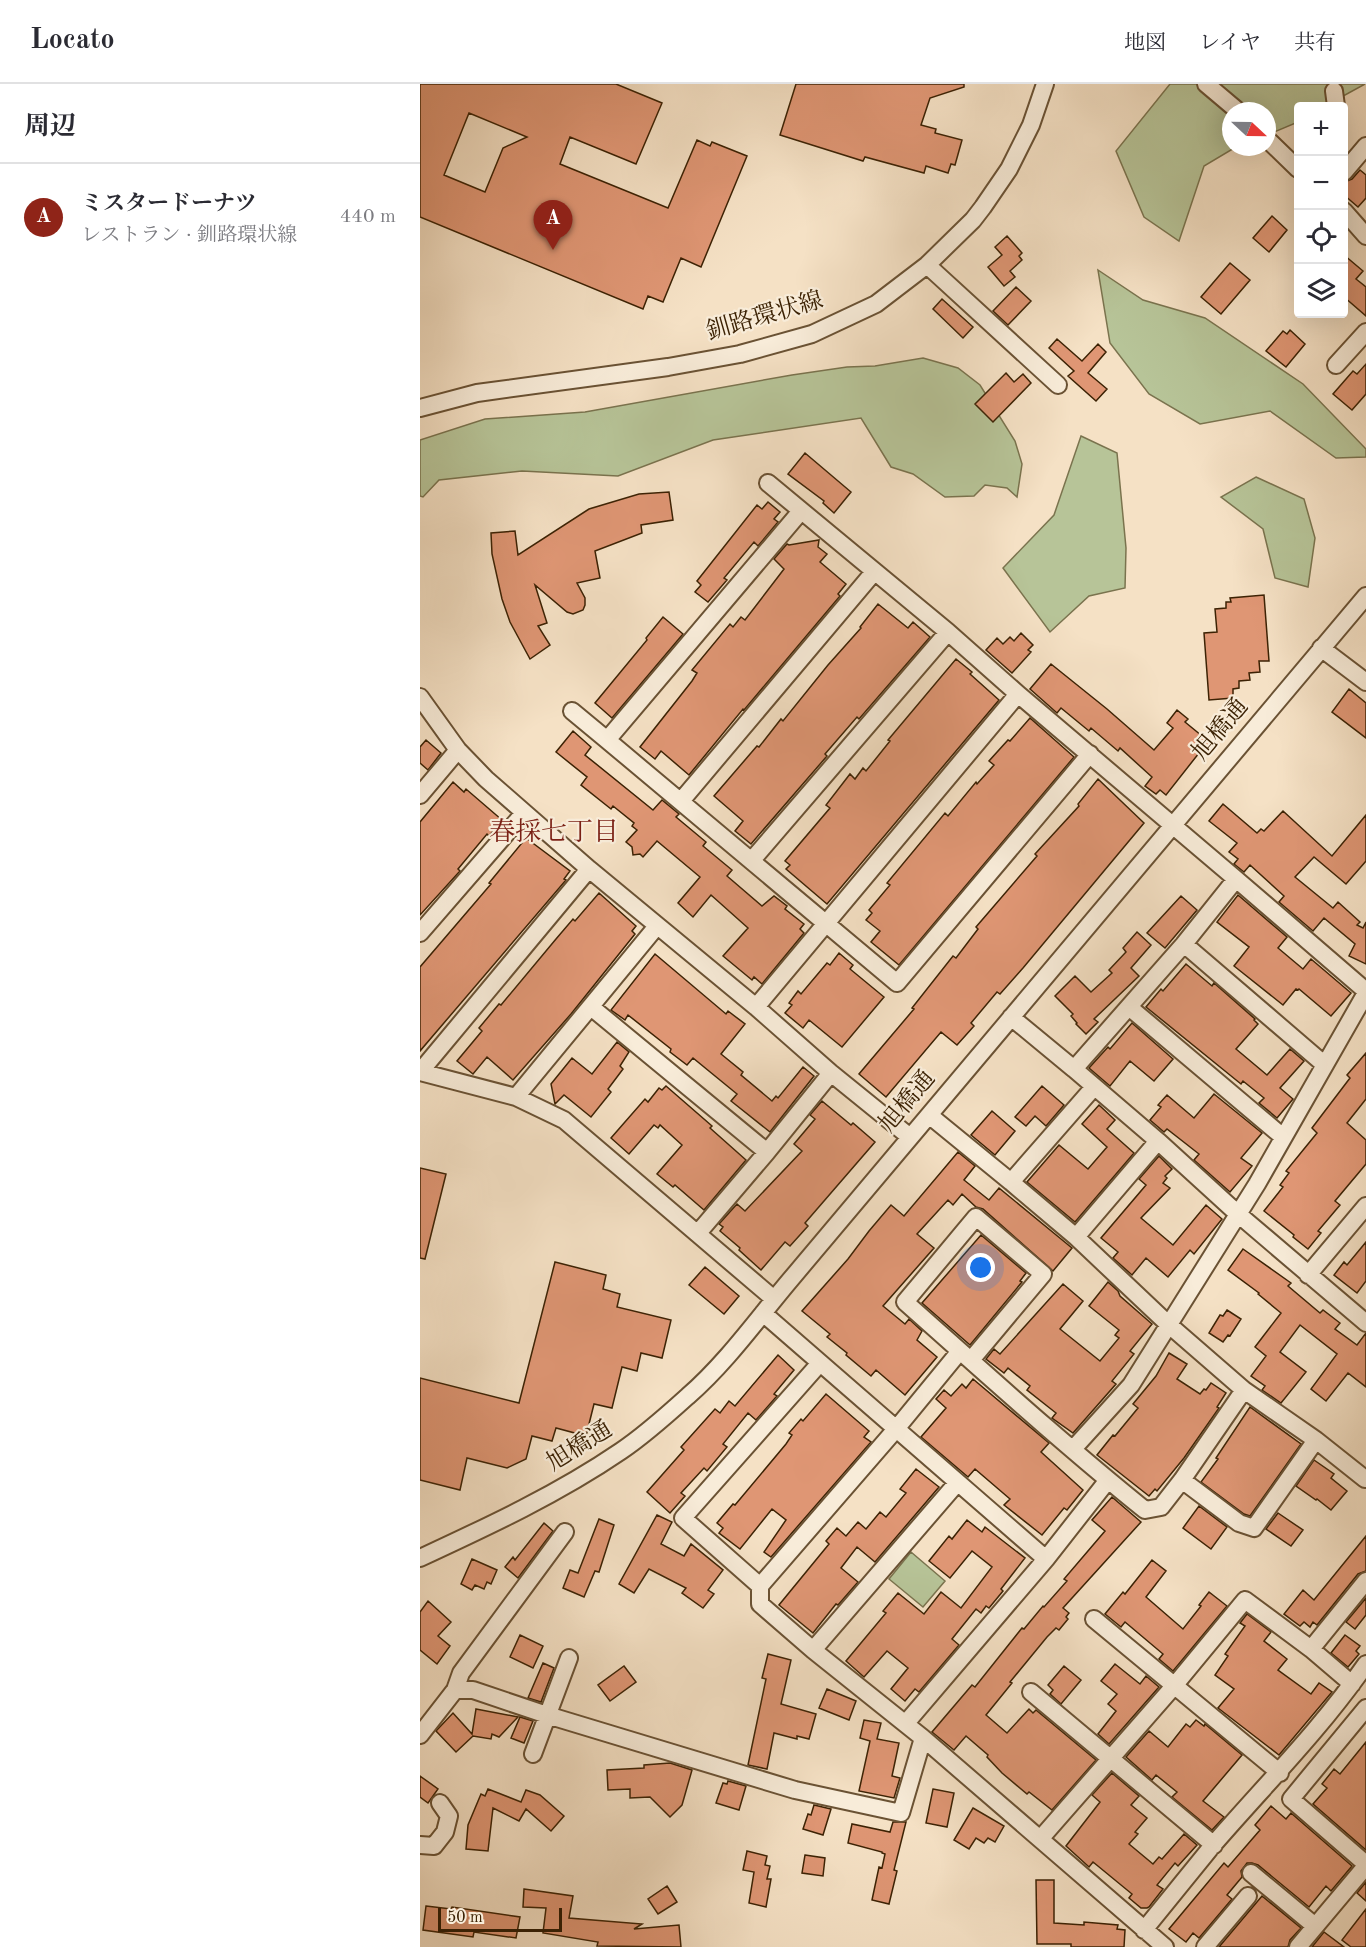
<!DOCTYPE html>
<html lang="ja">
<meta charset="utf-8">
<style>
:root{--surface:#fff;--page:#f2f2f3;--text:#2b2b33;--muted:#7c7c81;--line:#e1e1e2;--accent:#8f2418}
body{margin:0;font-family:"Old Standard TT","Noto Serif JP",serif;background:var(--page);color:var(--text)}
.controls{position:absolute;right:18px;top:18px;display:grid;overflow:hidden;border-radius:6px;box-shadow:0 6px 24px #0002}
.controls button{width:54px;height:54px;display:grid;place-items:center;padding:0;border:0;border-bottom:2px solid var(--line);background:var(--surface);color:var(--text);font:30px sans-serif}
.compass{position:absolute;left:802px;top:18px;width:54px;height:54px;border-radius:50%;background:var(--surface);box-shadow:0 6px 24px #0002;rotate:112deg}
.scale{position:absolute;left:18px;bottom:15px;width:124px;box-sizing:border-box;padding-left:6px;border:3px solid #3c2204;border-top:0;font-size:16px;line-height:21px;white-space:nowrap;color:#3c2204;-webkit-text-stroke:4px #f8ecd9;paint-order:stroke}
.you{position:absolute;left:561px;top:1184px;width:21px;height:21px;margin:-15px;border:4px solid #fff;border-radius:50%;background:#1a73e8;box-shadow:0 0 0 9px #1a73e833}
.badge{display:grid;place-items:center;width:39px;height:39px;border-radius:50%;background:var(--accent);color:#fff;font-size:20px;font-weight:700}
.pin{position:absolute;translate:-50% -50px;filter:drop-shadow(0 2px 3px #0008)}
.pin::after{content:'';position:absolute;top:32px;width:21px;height:18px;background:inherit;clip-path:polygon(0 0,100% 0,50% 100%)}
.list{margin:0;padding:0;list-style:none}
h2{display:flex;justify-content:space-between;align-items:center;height:78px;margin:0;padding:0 24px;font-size:26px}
h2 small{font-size:20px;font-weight:400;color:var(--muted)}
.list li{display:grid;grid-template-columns:39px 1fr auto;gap:18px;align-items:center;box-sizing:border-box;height:108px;padding:0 24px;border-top:2px solid var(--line)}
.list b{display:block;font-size:22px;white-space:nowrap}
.list p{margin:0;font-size:20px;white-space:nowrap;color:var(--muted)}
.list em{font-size:20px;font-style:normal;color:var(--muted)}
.icon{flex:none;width:33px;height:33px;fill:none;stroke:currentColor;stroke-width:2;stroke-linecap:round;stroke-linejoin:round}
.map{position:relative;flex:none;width:946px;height:1863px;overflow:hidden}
header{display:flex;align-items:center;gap:36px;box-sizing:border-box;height:84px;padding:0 30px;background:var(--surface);border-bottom:2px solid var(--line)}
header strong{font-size:28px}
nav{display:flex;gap:33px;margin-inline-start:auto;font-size:21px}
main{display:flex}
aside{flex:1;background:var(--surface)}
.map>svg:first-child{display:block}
</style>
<header>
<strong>Locato</strong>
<nav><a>地図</a><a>レイヤ</a><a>共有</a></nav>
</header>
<main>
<aside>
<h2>周辺<small></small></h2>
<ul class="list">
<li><span class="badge">A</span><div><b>ミスタードーナツ</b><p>レストラン · 釧路環状線</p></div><em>440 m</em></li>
</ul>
</aside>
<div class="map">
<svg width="946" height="1863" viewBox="0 0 946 1863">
<rect width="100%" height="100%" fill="#f5e1c5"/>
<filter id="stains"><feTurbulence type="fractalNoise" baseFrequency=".00333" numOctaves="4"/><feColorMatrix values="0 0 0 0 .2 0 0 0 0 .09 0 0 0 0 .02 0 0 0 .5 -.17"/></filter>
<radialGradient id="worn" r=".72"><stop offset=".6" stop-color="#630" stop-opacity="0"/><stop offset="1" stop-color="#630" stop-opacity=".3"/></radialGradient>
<path fill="#b7c498" stroke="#7a734e" stroke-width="1.5" d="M750 0H945L905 22H878V38L847 51V27H811V63H816L784 82 759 157 724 133 696 67Z
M678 186 723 216 785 234 883 300 946 365V373L916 374 850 327 780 340 729 310 690 259Z
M503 274 538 284 560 301 595 357 602 380 597 413 587 404 565 401 554 412 525 413 493 390 471 383 441 334 293 356 198 392 102 387 19 396 3 413 0 412V356L65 335 165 328 372 291 427 283 455 282Z
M661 352 697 369 706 464 705 504 669 512 630 548 583 484 634 431Z
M836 393 884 415 895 454 888 503 855 494 843 445 801 413Z
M491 1468 525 1497 503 1523 469 1495Z"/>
<path fill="#df9674" stroke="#3c2204" stroke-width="1.5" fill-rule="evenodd" d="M0 0H196L242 19 216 80 150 53 140 80 248 124 277 56 290 62 292 58 327 72 281 183 261 174 243 218 228 212 223 225 0 133ZM49 29 107 53 83 64 65 108 24 91Z
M376 0H544V3L510 14 501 41 516 45 515 49 542 56 535 81 531 80 528 89 506 82 504 89 445 73 443 77 360 51Z
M940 86 946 91V114L938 123 924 111V98L932 95Z
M852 132 867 146 849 168 833 154Z
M587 152 602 169 599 172 602 176 590 187 595 193 584 202 568 183 582 171 575 163Z
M924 171 943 187 936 195 946 203V232L924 213Z
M810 179 830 196 801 230 781 213Z
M596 203 611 217 588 241 573 227Z
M522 215 553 243 543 254 513 225Z
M870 246 885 260 866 283 846 267 863 247 867 250Z
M637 255 662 277 678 260 686 268 668 289 687 305 676 317 648 292 654 287 629 264Z
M946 280V310L932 326 913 310 933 287 937 290Z
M586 289 594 298 603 290 611 299 573 338 555 320Z
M385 369 431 408 414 429 403 419 404 417 368 390Z
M249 408 253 436 221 441 222 449 175 467 180 494 157 499 165 514V521L163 526 153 530 147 528 115 501 127 539 118 542 130 561 110 575 90 538 82 515 72 470 71 449 95 447 98 471 169 425 219 410Z
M348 418 360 428 354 435 358 438 338 462 334 458 304 494 307 496 288 518 275 508 281 501 277 497 337 421 342 425Z
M399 456 398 463 407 470 400 478 426 500 418 510 420 512 324 626 323 625 269 691 241 667 235 675 220 663 272 597 277 589 272 586 310 540 313 543 321 533 325 536 364 485 354 475 367 460 369 461Z
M844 511 849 577H839L840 588 829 589 830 596 819 597V604L813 605V614L789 616 784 549 797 548 795 525 806 524V518H811L810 514Z
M458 520 488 544 493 538 510 553 439 635 437 633 405 670 407 672 331 760 315 747 323 737 294 712 337 662 339 663 361 635 363 637 408 581 441 544 440 543Z
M243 533 263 550 192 634 175 619 227 556 226 554Z
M601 549 613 561 608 566 611 568 592 589 566 566 577 554 583 560 590 553 594 557Z
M536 575 552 588 550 590 579 616 407 820 366 785 370 781 365 777 410 724 406 721 430 690 435 695 443 684 446 687 470 657 468 656Z
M631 580 687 625 734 666 753 644 747 639 757 626 768 635 765 638 793 661 783 672 779 669 746 711 740 706 736 710 725 702 732 693 700 664 698 667 671 644 669 647 641 624 637 629 610 605Z
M929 605 946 619V654L912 628Z
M610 634 654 673 479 881 451 858 460 847 446 836 452 829 449 826 470 801 467 799 525 729 528 732 556 698 557 700 574 681 569 677 588 656 590 657Z
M153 647 171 663 165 671 233 726 242 716 259 730 256 733 286 758 283 762 312 786 307 792 342 822 354 812 367 822 365 825 384 840 380 845 384 849 342 900 334 893 332 896 303 872 328 844 291 811 273 833 258 819 280 793 237 757 223 773 220 770 213 771 212 763 206 758 217 746 212 742 214 739 193 722 191 725 161 701 167 693 136 668Z
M6 656 21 669 8 686 0 679V663Z
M678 695 724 739 603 884 580 910 577 908 551 939 554 942 537 961 521 948 466 1013 439 990 494 925 492 924 533 872 536 874 558 845 556 843 617 772 615 770 659 722 658 720Z
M33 698 44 708 46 705 82 736 69 752 67 750 38 785 40 787 0 831V738Z
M803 720 837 749 841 745 844 747 863 727 912 772 946 731V777L926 800 894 773 875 793 913 824 918 818 940 838 937 841 943 844 946 838V880L929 872 935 860 904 834 893 847 859 818 864 812 830 781 824 788 814 780 818 775 809 768 817 759 789 737Z
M106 754 150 787 144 795 146 796 0 967V883L71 800 69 799Z
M179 809 216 842 212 847 215 850 151 930 93 996 67 973 53 990 37 977 62 947 59 944 79 920 81 921 136 855 153 835 155 837Z
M818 811 867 853 858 864 883 885 891 875 931 909 911 932 879 905 878 906 876 905 863 921 814 882 829 863 797 838Z
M761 812 777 826 745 864 727 849Z
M717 848 731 861 711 884 719 892 674 935 678 938 666 950 656 940 657 939 651 932 653 930 635 912 655 892 671 908 692 889 689 886 706 868 703 864Z
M419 869 433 881 430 885 464 913 422 963 389 936 383 944 365 929 372 921 369 919 378 907 381 910 407 879 410 881Z
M235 870 306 930 308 927 325 940 301 970 323 988 321 991 352 1017 356 1012 358 1014 383 983 394 992 350 1048 311 1017 317 1010 273 974 267 981 250 968 251 965 208 931 205 936 191 926Z
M766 880 792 902 794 899 835 935 834 936 838 940 816 965 847 991 870 965 884 977 860 1004 873 1015 857 1034 839 1019 844 1014 823 997 821 1000 726 923 741 905 743 907Z
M712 939 753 975 734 997 710 977 690 1002 669 984 688 963 690 965Z
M197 958 209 968 200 982 203 985 188 1005 191 1008 171 1033 144 1011 135 1020 131 1000 152 974 172 990Z
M946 969V1015L927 1039 946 1056V1080L915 1117 920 1121 898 1147 901 1149 888 1165 873 1153 874 1151 844 1127 863 1103 860 1101 869 1089 866 1087 897 1049 892 1044 930 994 927 991Z
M246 1002 292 1042 290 1044 326 1076 284 1126 255 1101 253 1103 237 1090 262 1061 240 1041 238 1044 234 1041 209 1070 191 1054 225 1015 228 1018 239 1004 242 1006Z
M622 1002 644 1021 626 1042 615 1032 606 1042 595 1033Z
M794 1010 842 1049 821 1074 832 1082 810 1108 774 1076 779 1070 747 1045 744 1048 730 1036 741 1023 738 1021 747 1011 774 1034Z
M402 1017 431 1041 433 1039 455 1058 385 1139 388 1142 370 1162 365 1158 341 1186 319 1166 320 1164 300 1147 303 1143 299 1140 317 1120 325 1127 382 1067 374 1060 395 1035 390 1031Z
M679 1021 695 1036 687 1045 714 1069 655 1138 607 1098 639 1061 668 1085 687 1063 662 1040Z
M572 1027 595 1047 575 1071 551 1051Z
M538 1068 555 1082 544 1096 569 1116 579 1104 652 1164 633 1187 563 1125 556 1123 542 1110 533 1121 528 1116 497 1150 514 1164 463 1222 485 1240 489 1235 502 1247 497 1256 517 1273 485 1311 456 1286 451 1292 426 1271 427 1269 407 1253 410 1250 382 1227 428 1175 449 1147 471 1121 484 1132Z
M739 1072 752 1085 745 1092 747 1094 743 1099 750 1104 721 1134 753 1161 786 1121 802 1135 774 1170 770 1166 748 1193 726 1174 712 1191 693 1174 698 1168 681 1154 726 1101 719 1095Z
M0 1084 26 1090 5 1175 0 1174Z
M561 1151 606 1189 600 1197 602 1198 550 1261 502 1219Z
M946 1158V1197L937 1209 914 1191 924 1178 927 1181Z
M823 1165 871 1199 868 1202 900 1229 903 1226 920 1239 915 1245 937 1261 946 1249V1303L928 1289 906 1317 891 1305 917 1270 880 1241 860 1268 886 1288 861 1319 842 1306 845 1302 831 1292 846 1272 835 1263 861 1229 838 1210 839 1209 808 1186Z
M135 1178 186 1191 183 1205 200 1210 197 1223 251 1236 242 1274 221 1269 217 1287 202 1283 192 1324 174 1320 166 1352 136 1344 132 1357 112 1352 106 1375 87 1384 47 1374 40 1406 0 1396V1294L99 1319Z
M285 1183 319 1212 304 1230 269 1201Z
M688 1198 698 1207 700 1212 732 1240 710 1267 714 1270 692 1297 696 1300 653 1349 632 1334 636 1329 607 1306 610 1302 588 1284 584 1289 566 1275 574 1265 580 1270 643 1200 663 1217 640 1245 680 1277 699 1254 695 1251 699 1246 669 1222Z
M807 1226 821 1235 810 1252 808 1251 803 1258 789 1249 800 1231 803 1232Z
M749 1269 767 1280 757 1295 780 1310 784 1305 786 1306 791 1299 806 1309 797 1323 799 1324 764 1374 737 1407 735 1405 729 1412 677 1371 693 1351 695 1352 718 1324 713 1320 736 1292Z
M358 1271 374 1286 354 1310 357 1312 336 1336 328 1329 303 1360 307 1363 287 1387 284 1384 261 1409 265 1412 250 1429 227 1408 264 1366 261 1363 295 1325 300 1329 309 1317 315 1322Z
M553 1295 629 1359 621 1368 663 1406 647 1426 644 1424 622 1451 584 1421 590 1415 555 1385 548 1393 501 1353 526 1324 516 1315 524 1306 531 1312 542 1300 546 1304Z
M406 1310 449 1347 444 1353 451 1358 351 1473 344 1468 366 1436 352 1425 320 1465 299 1449 303 1444 297 1439 313 1420 315 1421 366 1360 372 1351 369 1349 381 1335 383 1337Z
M830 1323 881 1360 830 1432 824 1430 781 1398 798 1375 796 1374Z
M894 1376 914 1390 911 1394 927 1407 911 1426 897 1415 896 1416 876 1402Z
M496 1385 519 1403 455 1478 437 1463 421 1484 438 1498 418 1521 416 1520 393 1549 359 1521 409 1460 406 1457 417 1444 426 1452 438 1438 446 1445 460 1428 466 1433 486 1409 480 1405Z
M692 1413 721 1438 643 1524 649 1529 646 1533 648 1535 639 1546 636 1544 627 1553 590 1598 592 1599 566 1631 587 1649 609 1625 613 1629 616 1626 676 1676 632 1726 609 1708 607 1710 582 1689 567 1673 568 1671 546 1652 534 1666 512 1648 552 1601 555 1603 602 1544 604 1545 623 1522 624 1523 647 1497 644 1495 685 1447 672 1436Z
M779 1422 807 1443 791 1465 763 1444Z
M858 1429 883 1446 871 1462 846 1445Z
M237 1431 252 1438 241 1460 264 1472 271 1460 303 1486 288 1506 294 1510 283 1524 262 1509 266 1504 229 1485 214 1509 199 1500Z
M179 1435 194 1441 179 1488 175 1487 164 1513 143 1504 150 1486 158 1489Z
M547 1436 562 1448 565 1443 605 1474 581 1505 583 1507 569 1524 566 1522 561 1529 556 1525 532 1555 539 1561 499 1608 495 1605 485 1617 471 1605 488 1584 467 1567 444 1593 426 1577 466 1529 463 1527 478 1509 504 1530 521 1508 541 1524 572 1483 552 1467 530 1494 509 1477 529 1452 532 1455Z
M124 1439 133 1447 98 1494 85 1483 93 1473 95 1476Z
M946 1452V1487L938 1490 897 1541 893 1538 890 1543 884 1538 880 1542 864 1530 883 1506 894 1516Z
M52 1475 77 1486 71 1500 67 1498 64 1505 55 1501 52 1506 41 1500Z
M732 1476 746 1487 726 1513 763 1545 781 1522 779 1521 789 1508 807 1522 753 1587 739 1575 743 1570 705 1538 701 1543 685 1530 703 1508 705 1510Z
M946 1514V1531L935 1545 926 1538Z
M8 1517 31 1538 18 1552 30 1562 17 1580 0 1566V1528Z
M827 1530 851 1548 844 1557 867 1575 858 1586 891 1610 899 1599 912 1608 859 1671 798 1624 814 1605 795 1591 808 1572 805 1570 825 1542 820 1539Z
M100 1551 123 1562 113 1584 90 1573Z
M925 1551 940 1562 936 1567 939 1570 928 1583 911 1569Z
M348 1570 371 1576 361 1620 396 1630 389 1655 377 1652V1655L354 1649 347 1685 328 1681 346 1595 342 1594Z
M123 1579 134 1584 121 1618 108 1614Z
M695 1580 720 1600 726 1592 739 1603 689 1660 678 1650 696 1627 688 1620 697 1610 681 1597Z
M204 1582 216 1598 190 1617 178 1601Z
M644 1582 661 1596 641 1620 630 1610 633 1606 628 1601Z
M407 1605 436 1617 429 1636 399 1624Z
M56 1625 98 1633 79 1653 72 1650 71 1655 53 1652 36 1668 16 1647 33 1629 52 1650Z
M100 1633 113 1637 104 1659 91 1654Z
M444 1636 461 1639 457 1655 479 1659 472 1692 480 1694 474 1714 439 1707 450 1657 440 1654Z
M776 1636 784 1642 785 1640 822 1671 783 1717 804 1733 792 1746 752 1713 757 1708 736 1691 732 1696 706 1673 729 1647 748 1663 766 1640 770 1643Z
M946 1658V1766L893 1720 907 1704 902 1700 914 1685 920 1690Z
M250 1679 272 1686 262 1721 250 1733 230 1713 210 1714V1705L188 1706 187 1686 224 1684V1681Z
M692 1689 719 1712 711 1721 727 1734 715 1748 718 1750 709 1760 733 1780 739 1773 742 1775 764 1750 777 1761 758 1782 755 1779 737 1801 743 1805 729 1823 727 1824H721L709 1814 712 1810 673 1778 669 1783 646 1762 680 1718 672 1711Z
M0 1692 18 1705 8 1719 0 1713Z
M308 1697 326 1702 319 1726 296 1719 303 1699 307 1700Z
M68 1705 101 1718 106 1706 120 1711 144 1732 131 1747 106 1725 99 1737 73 1724 68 1767 46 1765 48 1741 61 1710 65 1712Z
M513 1705 534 1709 527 1743 506 1739Z
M394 1721 411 1725 403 1751 383 1745 388 1730 391 1731Z
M851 1722 866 1735 871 1729 932 1782 911 1807 906 1802 889 1823 838 1781 832 1779H827L821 1787 822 1793 807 1811 812 1815 779 1854 773 1849 766 1858 749 1845 804 1779 808 1783 840 1746 835 1741Z
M553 1724 584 1742 575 1758 568 1754 564 1759 556 1754 549 1765 534 1756Z
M473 1738H486L474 1786 477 1787 469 1820 452 1816 459 1783 462 1784 465 1770 462 1769V1768L428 1759 432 1740 470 1748Z
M327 1767 347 1772 345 1781 350 1782 347 1795H351L346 1823 329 1819 334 1788 323 1786Z
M385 1771 405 1774 403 1792 382 1789Z
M616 1796H634V1839L664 1841V1838L698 1841 697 1845 705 1846 704 1863H651V1860H617Z
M946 1798V1817L937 1809Z
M247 1802 257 1818 238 1830 228 1815Z
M104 1805 153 1812 149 1834 222 1840 214 1845 259 1841 261 1863 177 1862 178 1858 123 1849 126 1824 103 1823Z
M842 1812 881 1844 870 1856 868 1863H799Z
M6 1822 31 1825 32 1823 100 1833 96 1854 54 1848 53 1853 3 1846Z
M946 1825V1863H931L922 1856Z
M904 1848 924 1863H892Z"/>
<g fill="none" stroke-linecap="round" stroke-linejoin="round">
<g stroke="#6a5234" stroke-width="20">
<path id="minor" d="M786 0 818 27
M914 7 916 22
M847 55 878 85
M924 88 946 62
M924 127 946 152
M507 181 638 301
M916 281 946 248
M0 324 57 309 248 283 320 270 392 250 456 220 507 181 553 136 563 123 589 85 611 41 625 0
M348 399 528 548 598 610 816 795 946 907
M381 427 187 656 477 899 670 670
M901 564 946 598
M0 613 38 666 66 695 169 785 336 923 411 989 490 1053
M152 627 187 656
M0 711 38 666
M261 717 454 488
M332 776 528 548
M0 849 104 729
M764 860 816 795
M171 923 347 1068
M336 923 598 610
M709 923 863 1053
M591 933 654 985
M905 981 764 860 654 985 738 1057 818 1130 946 1239
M0 988 96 1013 144 1036 354 1215
M0 988 169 785
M674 1003 591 1098 656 1153 748 1240 824 1306 896 1356 945 1395
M96 1013 237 842
M509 1031 591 1098
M278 1149 347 1068 411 989
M656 1153 738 1057
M888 1191 946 1122
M343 1229 626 1475
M551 1276 623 1190 556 1133 485 1218C564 1288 643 1360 725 1426L741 1423 762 1396 824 1306
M400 1279 263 1434 340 1502V1520L393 1566 503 1654 745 1863
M653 1365 711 1301 837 1100 946 909
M762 1396 819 1439 834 1444 896 1356
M0 1474C69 1442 138 1410 201 1367 225 1351 247 1331 268 1312 307 1278 338 1234 371 1195L946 512
M340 1502 476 1345 540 1267
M674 1535 860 1689
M891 1565 946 1497
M393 1566 537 1399
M35 1606H53L127 1631 375 1706 481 1729 503 1654
M611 1608 794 1761
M946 1624 871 1715 946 1780
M486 1639 626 1475 688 1396
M0 1651 35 1606 41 1589 145 1448
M113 1670 149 1574
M621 1754 754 1602 825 1516 891 1565 932 1600
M0 1761 14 1762 25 1748 29 1732 20 1719
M831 1789 895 1842
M724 1846C747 1818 770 1789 793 1761 845 1701 901 1645 946 1580
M785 1863 828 1812
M878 1863 946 1782"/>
</g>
<use href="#minor" stroke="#f8ecd9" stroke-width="16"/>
</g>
<g text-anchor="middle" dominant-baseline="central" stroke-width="4.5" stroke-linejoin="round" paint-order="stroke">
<g font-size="24" fill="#3c2204" stroke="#f8ecd9">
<text transform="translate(345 233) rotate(-16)">釧路環状線</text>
<text transform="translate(801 646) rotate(-50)">旭橋通</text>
<text transform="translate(488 1018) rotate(-50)">旭橋通</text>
<text transform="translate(160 1363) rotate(-32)">旭橋通</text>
</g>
<g font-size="26" fill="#7a1f14" stroke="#f8ecd9">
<text x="134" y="749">春採七丁目</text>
</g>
</g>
<rect width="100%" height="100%" filter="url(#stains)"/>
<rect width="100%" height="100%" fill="url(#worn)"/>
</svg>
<div class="controls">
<button>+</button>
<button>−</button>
<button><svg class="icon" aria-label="locate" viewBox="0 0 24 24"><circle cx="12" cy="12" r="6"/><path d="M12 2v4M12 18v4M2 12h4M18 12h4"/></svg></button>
<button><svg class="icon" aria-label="layers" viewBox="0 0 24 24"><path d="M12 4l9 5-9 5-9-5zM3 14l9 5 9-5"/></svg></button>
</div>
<svg class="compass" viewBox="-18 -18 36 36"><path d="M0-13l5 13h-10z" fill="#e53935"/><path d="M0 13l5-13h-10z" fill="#7c7c81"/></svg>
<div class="scale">50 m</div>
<div class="you"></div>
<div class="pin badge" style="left:133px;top:166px">A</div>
</div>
</main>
